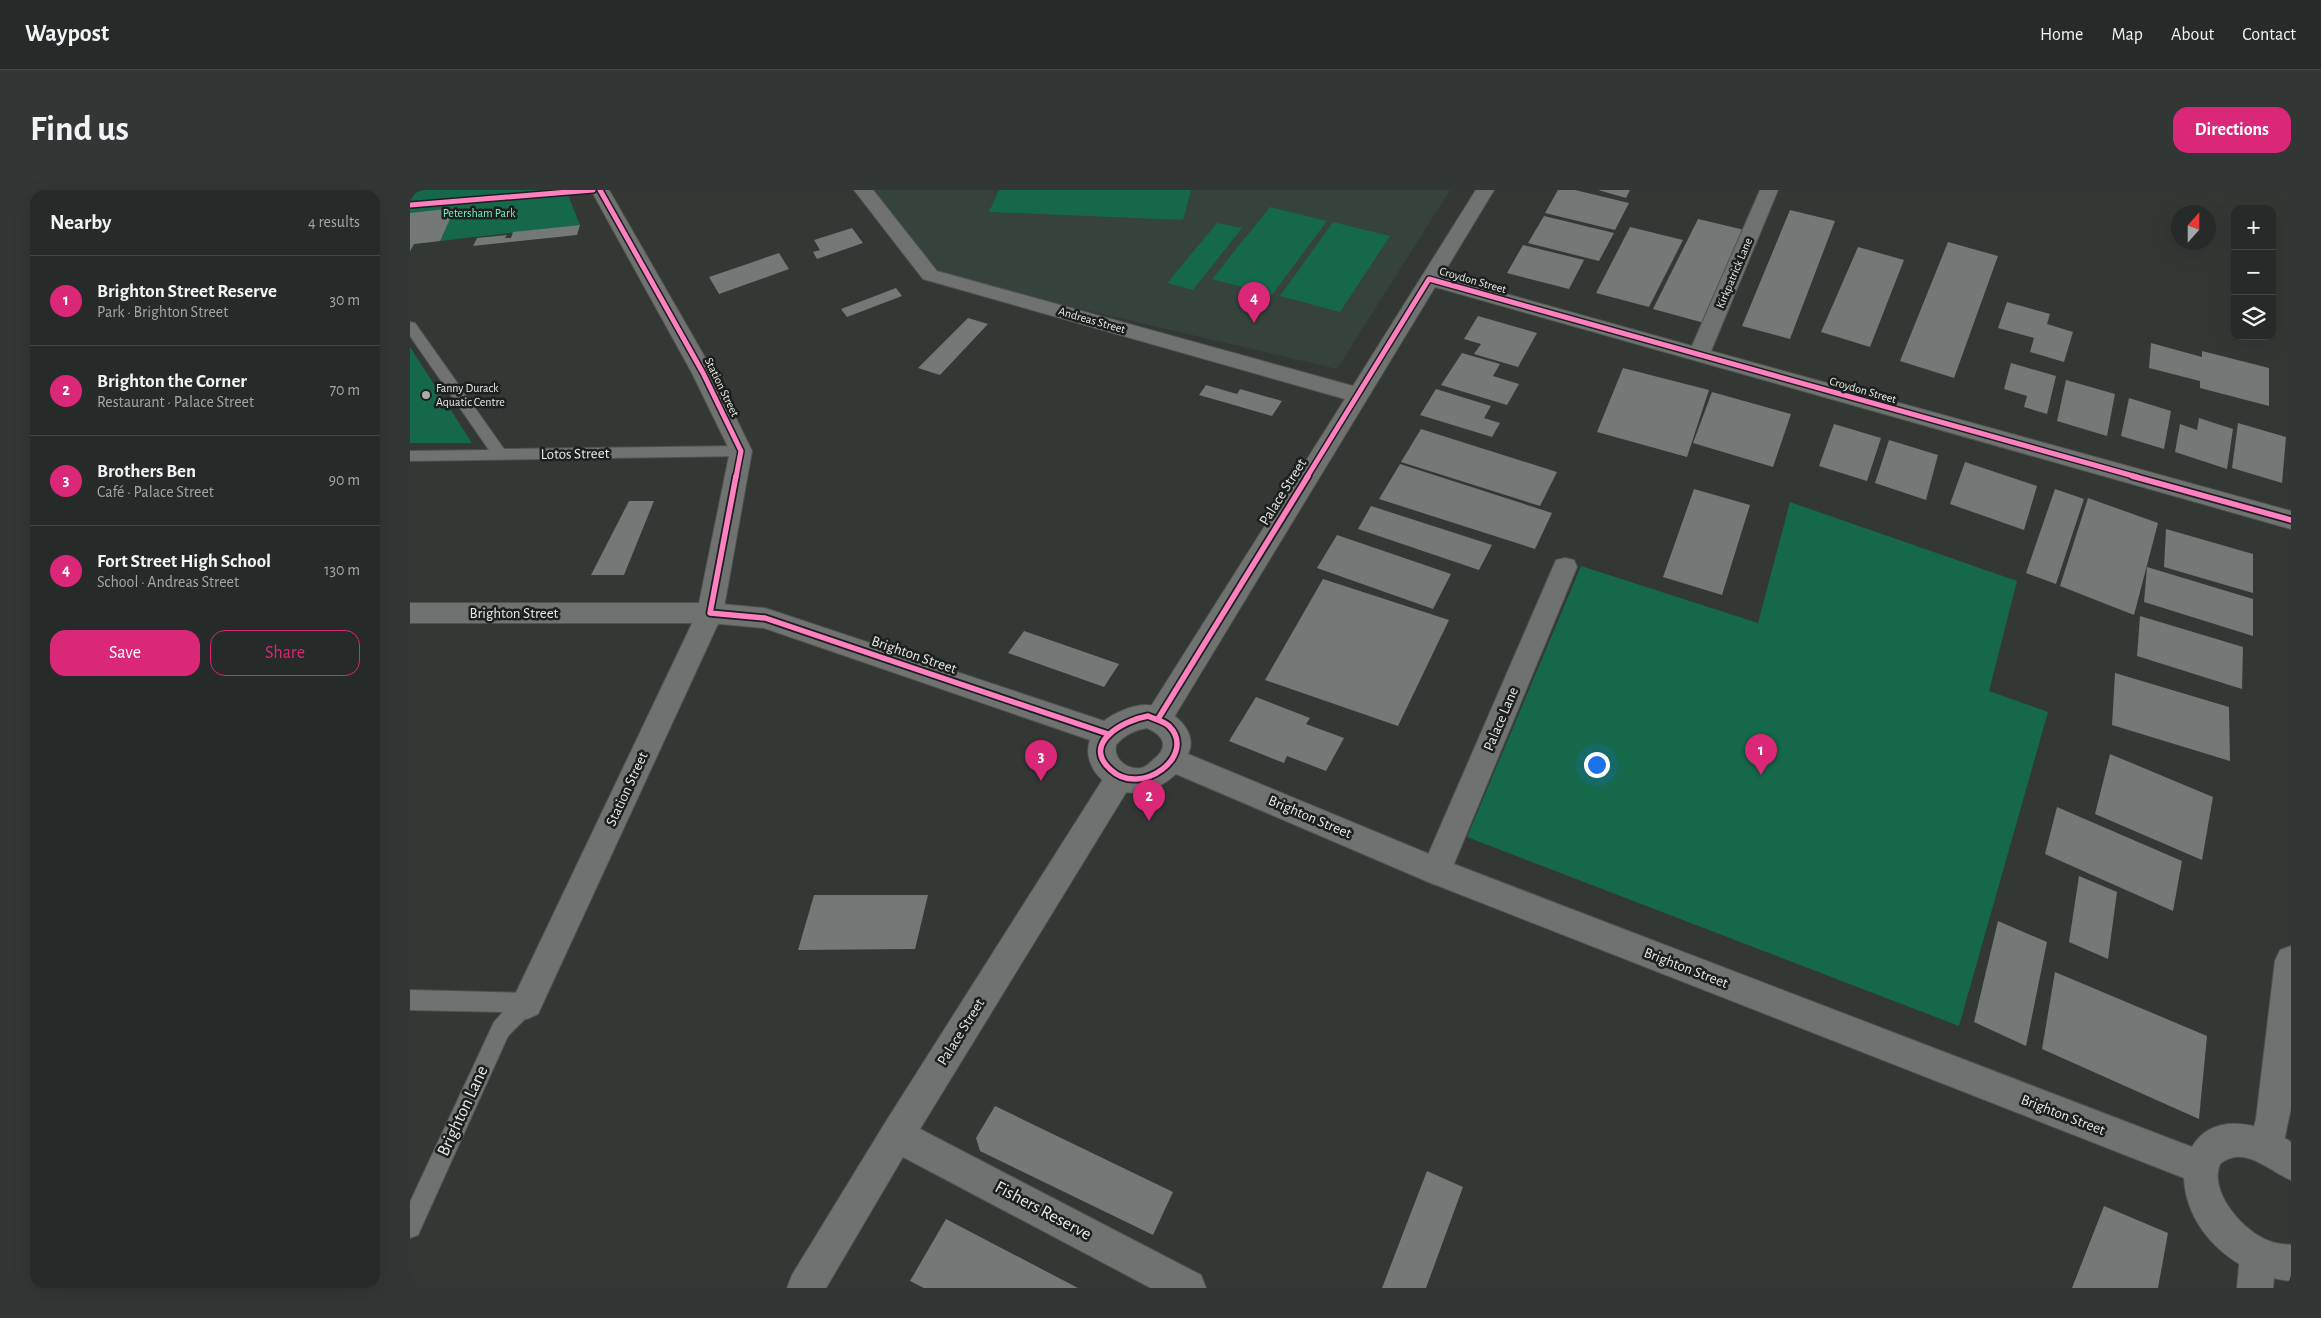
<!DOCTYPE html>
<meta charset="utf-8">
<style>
:root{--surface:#262a28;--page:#323634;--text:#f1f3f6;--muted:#a4a7a8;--line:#424645;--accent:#db2777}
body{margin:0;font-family:"Alegreya Sans",sans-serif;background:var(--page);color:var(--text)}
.controls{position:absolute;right:15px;top:15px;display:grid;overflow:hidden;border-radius:10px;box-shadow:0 5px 20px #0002}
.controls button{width:45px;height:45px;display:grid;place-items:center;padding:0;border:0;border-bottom:1px solid var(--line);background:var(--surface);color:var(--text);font:25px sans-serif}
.compass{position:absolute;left:1761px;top:15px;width:45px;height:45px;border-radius:50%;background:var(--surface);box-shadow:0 5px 20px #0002;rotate:21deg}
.you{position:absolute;left:1186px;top:574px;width:18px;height:18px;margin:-12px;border:4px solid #fff;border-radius:50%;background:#1a73e8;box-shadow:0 0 0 8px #1a73e833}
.badge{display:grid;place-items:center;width:32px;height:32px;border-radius:50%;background:var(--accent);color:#fff;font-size:16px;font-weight:700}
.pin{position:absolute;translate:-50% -41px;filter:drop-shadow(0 1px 2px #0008)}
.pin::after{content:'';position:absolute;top:26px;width:18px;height:15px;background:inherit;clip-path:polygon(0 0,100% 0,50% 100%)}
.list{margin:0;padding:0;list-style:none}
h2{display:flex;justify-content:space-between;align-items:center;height:65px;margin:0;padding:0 20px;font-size:21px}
h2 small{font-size:16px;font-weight:400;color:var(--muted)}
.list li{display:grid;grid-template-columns:32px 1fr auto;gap:15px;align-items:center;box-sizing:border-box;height:90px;padding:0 20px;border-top:1px solid var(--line)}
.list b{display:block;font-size:19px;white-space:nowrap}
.list p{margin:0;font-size:16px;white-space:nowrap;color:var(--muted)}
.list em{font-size:16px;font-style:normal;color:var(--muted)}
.actions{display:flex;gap:10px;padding:15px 20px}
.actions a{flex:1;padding:11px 0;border:1px solid var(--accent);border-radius:15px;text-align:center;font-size:18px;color:var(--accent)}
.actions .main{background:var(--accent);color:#fff}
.icon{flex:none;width:28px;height:28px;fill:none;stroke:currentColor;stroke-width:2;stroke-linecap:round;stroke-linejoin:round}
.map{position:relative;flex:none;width:1881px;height:1098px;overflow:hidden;border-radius:15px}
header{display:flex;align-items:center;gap:30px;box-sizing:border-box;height:70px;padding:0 25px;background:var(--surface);border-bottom:1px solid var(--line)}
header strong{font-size:24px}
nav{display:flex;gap:28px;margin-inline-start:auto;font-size:18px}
.intro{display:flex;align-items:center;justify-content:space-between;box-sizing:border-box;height:120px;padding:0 30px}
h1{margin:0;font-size:35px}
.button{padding:12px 22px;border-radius:15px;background:var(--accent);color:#fff;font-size:18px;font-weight:700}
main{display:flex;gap:30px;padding:0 30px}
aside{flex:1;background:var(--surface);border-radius:15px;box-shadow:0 5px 20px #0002}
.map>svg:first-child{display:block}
</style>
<header>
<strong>Waypost</strong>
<nav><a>Home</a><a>Map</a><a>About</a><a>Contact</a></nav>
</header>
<div class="intro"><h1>Find us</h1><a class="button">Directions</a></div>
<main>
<aside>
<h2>Nearby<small>4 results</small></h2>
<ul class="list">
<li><span class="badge">1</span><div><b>Brighton Street Reserve</b><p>Park · Brighton Street</p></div><em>30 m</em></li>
<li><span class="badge">2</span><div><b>Brighton the Corner</b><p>Restaurant · Palace Street</p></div><em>70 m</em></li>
<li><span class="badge">3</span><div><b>Brothers Ben</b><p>Café · Palace Street</p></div><em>90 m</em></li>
<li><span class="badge">4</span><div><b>Fort Street High School</b><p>School · Andreas Street</p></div><em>130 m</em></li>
</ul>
<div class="actions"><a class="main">Save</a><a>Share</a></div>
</aside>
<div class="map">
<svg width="1881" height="1098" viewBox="0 0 1881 1098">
<rect width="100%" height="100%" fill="#333835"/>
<path fill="#36423c" d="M458 0H1040L927 179 534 87Z"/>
<path fill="#156849" d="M0 0H156L170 35 4 54 0 61Z
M589 0H781L773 30 579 22Z
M860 17 917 31 862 105 802 89Z
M923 32 980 46 930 122 870 106Z
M807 33 832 38 783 100 757 93Z
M0 157 62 253H0Z
M1380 312 1607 391 1579 501 1638 522 1549 836 1057 647 1171 376 1348 433Z"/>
<path fill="#747876" d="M1148 0H1165L1219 13 1205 40 1135 23Z
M1188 0H1220L1216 8Z
M45 18 30 51 4 54 0 61V23Z
M1380 20 1425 31 1380 149 1332 136Z
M1134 26 1204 43 1189 71 1118 53Z
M1288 29 1339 41 1298 134 1243 119Z
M170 35 167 45 63 56 67 48 97 45 95 48H101L103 42Z
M1220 37 1273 50 1239 117 1186 103Z
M442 38 453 53 407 69 403 62 410 60 404 50Z
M1538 52 1588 66 1544 188 1490 171Z
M1113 55 1174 70 1159 99 1097 83Z
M1448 57 1494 70 1460 157 1411 142Z
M369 63 379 79 309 104 299 87Z
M486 98 492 106 437 127 431 119Z
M1597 112 1640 124 1637 134 1663 142 1654 172 1620 162 1624 148 1588 138Z
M1068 126 1127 143 1108 177 1064 164 1071 154 1054 149Z
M558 128 578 134 530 185 508 178Z
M1741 153 1792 167V161L1859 178V216L1790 198V191L1739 178Z
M1052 163 1090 174 1083 186 1109 194 1097 215 1031 195Z
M1601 173 1646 186 1637 224 1614 217 1617 206 1594 199Z
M1213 178 1299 200 1277 267 1187 242Z
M1656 190 1705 204 1697 246 1647 231Z
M796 195 827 204 830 199 872 211 862 226 789 205Z
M1026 199 1081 216 1074 228 1090 233 1082 247 1010 225Z
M1302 202 1381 224 1363 277 1283 253Z
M1719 208 1761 221 1754 259 1711 246Z
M1789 228 1823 239 1817 279 1765 262 1770 234 1787 240Z
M1828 233 1876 247 1872 293 1822 278Z
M1424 234 1471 248 1457 291 1409 276Z
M1011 239 1147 282 1130 316 991 272Z
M1479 250 1528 265 1516 310 1465 293Z
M1555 272 1627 296 1614 340 1540 314Z
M990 274 1142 323 1125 359 969 309Z
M1284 299 1340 315 1312 405 1253 387Z
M1645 299 1674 309 1646 394 1616 383Z
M1678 308 1748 333 1724 425 1650 396Z
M219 311H244L214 385H181Z
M961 316 1082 355 1069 380 948 339Z
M1756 339 1843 364V403L1754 377Z
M927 345 1041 384 1023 419 907 378Z
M1737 377 1843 409V446L1734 412Z
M913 389 1039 430 988 536 855 490Z
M1730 426 1833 457 1832 499 1727 466Z
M614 441 709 474 694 497 598 463Z
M1705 483 1819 517 1820 571 1702 535Z
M846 507 900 528 896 534 934 548 916 581 877 566 874 573 819 551Z
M1700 564 1803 607 1792 670 1685 624Z
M1647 617 1772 671 1763 721 1635 664Z
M1669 686 1707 702 1698 769 1659 752Z
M404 705H518L505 759 388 760Z
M1588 731 1637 752 1616 856 1564 832Z
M1645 782 1797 846 1789 929 1632 859Z
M585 916 763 1002 743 1045 570 961 566 948Z
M1017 981 1053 997 1016 1098H972Z
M1694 1016 1758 1043 1748 1098H1662Z
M536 1029 668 1098H514L500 1091Z"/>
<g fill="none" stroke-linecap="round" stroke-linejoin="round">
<g stroke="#505451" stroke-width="2">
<path id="service" d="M0 132 5 133 94 259 331 256 336 257 338 261 336 265 331 266 0 271V261L79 260 0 146Z
M0 800 117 803 124 806 127 813 124 820 98 846 8 1045 0 1048V1012L84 832 93 822 0 820Z"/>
</g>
<g stroke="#505451" stroke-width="2">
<path id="minor" d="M181 0H199L304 183 342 261 313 423 128 824 117 829 106 824 101 813 287 423 320 261 282 183Z
M444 0H463L527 81 943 196 1066 0H1084L1032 86 1282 156 1350 0H1368L1301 161 1881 321V339L1025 97 758 537 748 540 738 537 734 529 738 521 935 209 513 89Z
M1155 368 1164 370 1167 377 1041 681 1036 691 1026 695 1016 691 1011 681 1143 377 1146 370Z
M710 575 720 578 724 587 720 596 510 939 791 1085 796 1098H741L493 967 416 1098H377L382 1085 475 933 700 578Z
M1881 756V918L1873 956 1868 968 1856 973 1844 968 1839 956 1846 929 1865 771 1870 760Z
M1848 1047 1861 1052 1866 1065 1863 1098H1827L1830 1065 1835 1052Z"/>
</g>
<g stroke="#505451" stroke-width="2">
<path id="tertiary" d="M0 413H300L355 418 694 531C704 523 724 514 737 515 759 516 790 540 778 564L1036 671 1782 957C1803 921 1852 933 1881 952V990C1859 981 1834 954 1810 974 1798 1003 1835 1044 1862 1052 1868 1054 1875 1054 1881 1055V1091C1829 1087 1776 1043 1774 988L1016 691 766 584C757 592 745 600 732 602 703 608 670 579 680 550L354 438 300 433H0ZM737 538C753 545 760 556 744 569 740 573 736 577 731 578 717 580 703 569 706 555 714 545 725 540 737 538Z"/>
</g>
<use href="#service" fill="#6f7270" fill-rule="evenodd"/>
<use href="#minor" fill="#6f7270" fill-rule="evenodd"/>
<use href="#tertiary" fill="#6f7270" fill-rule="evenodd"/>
<g stroke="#1c1f1d" stroke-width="8">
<path id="cycleway-far1" d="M190 0 293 183 331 261 326 287
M0 15 183 0
M897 287 1019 89 1727 287"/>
</g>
<g stroke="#1c1f1d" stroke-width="9">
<path id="cycleway" d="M326 286 300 423 355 428 698 544
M1722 286 1881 330
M738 526C744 529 754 531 759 536 788 565 731 608 701 580 670 553 715 530 738 526Z
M748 529 898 286"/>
</g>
<use href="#cycleway-far1" stroke="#ff80c0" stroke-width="5"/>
<use href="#cycleway" stroke="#ff80c0" stroke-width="5.5"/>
</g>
<circle fill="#a7aca9" stroke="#1c1f1d" stroke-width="2" cx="16" cy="205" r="5"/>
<g text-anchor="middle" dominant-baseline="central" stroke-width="5" stroke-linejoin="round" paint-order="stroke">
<g font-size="12" fill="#72f6bb" stroke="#1c1f1d">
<text x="69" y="23">Petersham Park</text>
</g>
<g font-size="12" fill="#e6eae8" stroke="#1c1f1d">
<text transform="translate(1324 83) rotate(-67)">Kirkpatrick Lane</text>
<text transform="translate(1063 90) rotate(16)">Croydon Street</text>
<text transform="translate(682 130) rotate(16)">Andreas Street</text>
<text transform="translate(312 197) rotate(64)">Station Street</text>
<text transform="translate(1453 200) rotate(16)">Croydon Street</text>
</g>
<g font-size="12" fill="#e6eae8" stroke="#1c1f1d" text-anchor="start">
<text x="26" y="198">Fanny Durack<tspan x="26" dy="14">Aquatic Centre</tspan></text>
</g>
<g font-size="15" fill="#e6eae8" stroke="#1c1f1d">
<text transform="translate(165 264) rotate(-1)">Lotos Street</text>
<text transform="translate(873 302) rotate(-58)">Palace Street</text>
<text x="104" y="423">Brighton Street</text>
<text transform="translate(504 465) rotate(19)">Brighton Street</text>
<text transform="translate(1091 529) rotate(-67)">Palace Lane</text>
<text transform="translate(217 599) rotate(-65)">Station Street</text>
<text transform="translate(900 627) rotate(23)">Brighton Street</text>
<text transform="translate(1276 778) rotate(21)">Brighton Street</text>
<text transform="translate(551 842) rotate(-58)">Palace Street</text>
<text transform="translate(1653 925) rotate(21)">Brighton Street</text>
</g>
<g font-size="18" fill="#e6eae8" stroke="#1c1f1d">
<text transform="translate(53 921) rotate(-65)">Brighton Lane</text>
<text transform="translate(633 1021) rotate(28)">Fishers Reserve</text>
</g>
</g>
</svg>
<div class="controls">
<button>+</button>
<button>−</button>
<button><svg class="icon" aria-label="layers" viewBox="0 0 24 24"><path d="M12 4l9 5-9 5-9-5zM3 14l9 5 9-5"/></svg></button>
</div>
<svg class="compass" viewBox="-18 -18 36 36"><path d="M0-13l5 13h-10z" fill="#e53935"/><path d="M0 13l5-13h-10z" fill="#a4a7a8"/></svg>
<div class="you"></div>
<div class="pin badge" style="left:1351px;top:585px">1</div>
<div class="pin badge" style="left:739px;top:631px">2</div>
<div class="pin badge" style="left:631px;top:591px">3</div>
<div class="pin badge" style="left:844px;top:133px">4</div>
</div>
</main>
